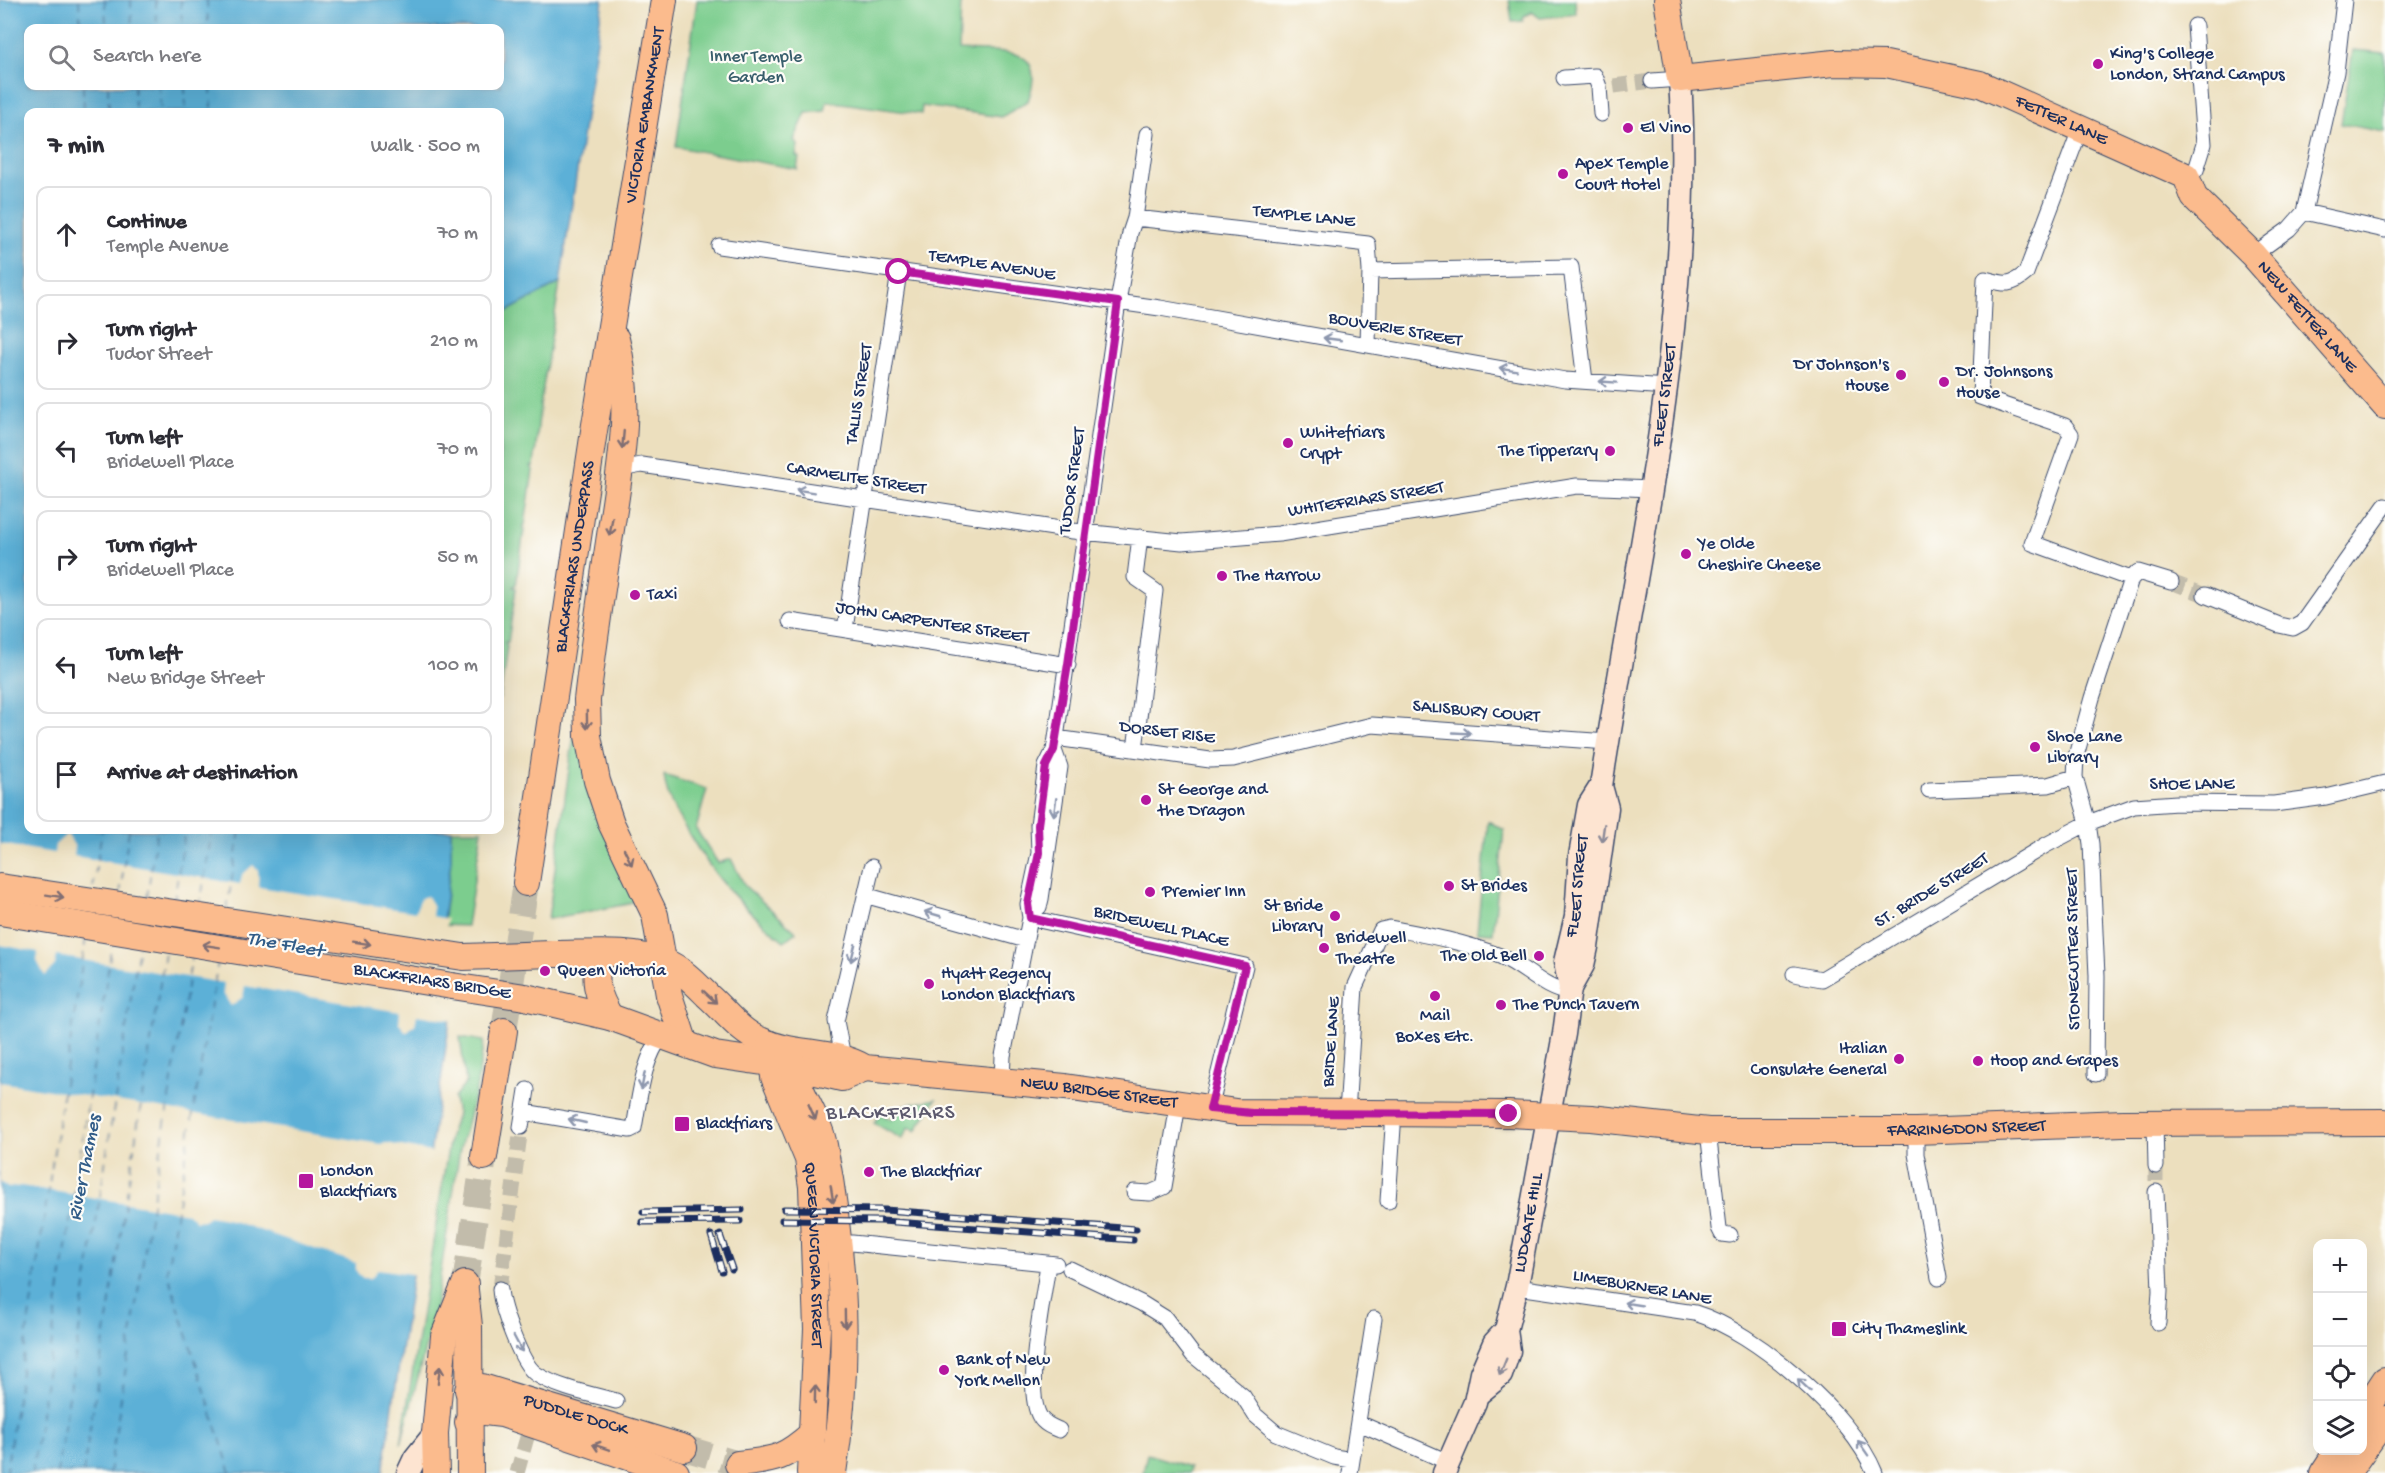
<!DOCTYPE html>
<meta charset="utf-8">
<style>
:root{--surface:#fff;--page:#f2f2f3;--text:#2b2b33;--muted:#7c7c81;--line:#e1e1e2}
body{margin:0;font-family:"Gochi Hand",sans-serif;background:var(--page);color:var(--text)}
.controls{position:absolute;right:18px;bottom:18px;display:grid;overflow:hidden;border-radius:12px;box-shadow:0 6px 24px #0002}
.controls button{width:54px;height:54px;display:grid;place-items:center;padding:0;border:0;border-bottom:2px solid var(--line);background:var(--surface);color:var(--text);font:30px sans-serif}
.stop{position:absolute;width:18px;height:18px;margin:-14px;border:4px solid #b5179e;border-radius:50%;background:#fff}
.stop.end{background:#b5179e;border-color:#fff;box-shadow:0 2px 6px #0008}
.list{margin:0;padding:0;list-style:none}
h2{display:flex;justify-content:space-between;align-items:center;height:78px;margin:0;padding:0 24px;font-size:26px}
h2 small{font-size:20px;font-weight:400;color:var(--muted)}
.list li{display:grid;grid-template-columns:39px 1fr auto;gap:18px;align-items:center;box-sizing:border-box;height:96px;margin:0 12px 12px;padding:0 12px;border:2px solid var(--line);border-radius:12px}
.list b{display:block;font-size:22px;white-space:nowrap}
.list p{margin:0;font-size:20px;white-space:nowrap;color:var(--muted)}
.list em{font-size:20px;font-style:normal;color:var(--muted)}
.icon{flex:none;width:33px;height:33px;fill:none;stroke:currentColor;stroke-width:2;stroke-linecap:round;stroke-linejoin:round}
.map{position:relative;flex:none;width:2385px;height:1473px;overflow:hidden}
.search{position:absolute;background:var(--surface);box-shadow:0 6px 24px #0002;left:24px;top:24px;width:480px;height:66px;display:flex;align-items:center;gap:15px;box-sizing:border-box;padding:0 21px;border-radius:12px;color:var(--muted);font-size:22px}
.panel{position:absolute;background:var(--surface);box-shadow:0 6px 24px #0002;left:24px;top:108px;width:480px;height:726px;border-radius:12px}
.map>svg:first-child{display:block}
</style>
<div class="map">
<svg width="2385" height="1473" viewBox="0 0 2385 1473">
<rect width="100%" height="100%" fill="#fdfcf7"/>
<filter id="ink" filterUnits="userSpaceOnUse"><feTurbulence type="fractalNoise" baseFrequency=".0167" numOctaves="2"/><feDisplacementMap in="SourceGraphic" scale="12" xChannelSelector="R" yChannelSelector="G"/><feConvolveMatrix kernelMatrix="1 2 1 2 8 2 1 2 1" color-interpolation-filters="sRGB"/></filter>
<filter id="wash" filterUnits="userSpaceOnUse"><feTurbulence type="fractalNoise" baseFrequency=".008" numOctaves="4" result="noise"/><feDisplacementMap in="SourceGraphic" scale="24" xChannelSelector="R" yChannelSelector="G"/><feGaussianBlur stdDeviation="1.35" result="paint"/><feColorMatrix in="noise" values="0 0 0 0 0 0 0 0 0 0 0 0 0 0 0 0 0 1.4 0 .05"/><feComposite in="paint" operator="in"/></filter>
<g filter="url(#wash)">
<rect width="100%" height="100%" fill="#ecdfbe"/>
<path fill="#7bcd8e" stroke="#4b7e76" stroke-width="1.5" d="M697 0H961L959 50C1000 53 1049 42 1028 101L1002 117 922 106 921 114 827 101 825 111 806 113 794 140 798 145 796 156 799 157 797 169 676 147Z
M1509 0H1575L1576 14 1540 18 1532 12 1524 16 1523 21 1512 22Z
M2353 50 2385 53V132L2341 124Z
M560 283 540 406 534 466H531L533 470 525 524 522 529 524 530 516 584 513 587 516 588 508 642H505L507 646 500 699V315Z
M574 734 641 897 628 904 548 919Z
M664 775 707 789 696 829 718 863 731 859 745 886 796 932 784 941C744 909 715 879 689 834 676 813 667 801 664 775Z
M1488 821 1504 830 1493 933 1477 932Z
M451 830H482L467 926 438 925 444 918 451 860Z
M460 1037 484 1041 476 1090 460 1149 435 1309 401 1444 450 1136 457 1114 454 1098 466 1083Z
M936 1099 916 1131 909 1127 902 1139 874 1123 880 1113 892 1120 900 1106Z
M1147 1454 1190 1467 1189 1473H1143Z"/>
<path fill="#5bb0d7" stroke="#3b709a" stroke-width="1.5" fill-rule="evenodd" d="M0 0H603L560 283 500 315V112H28V830H451V860L434 988 435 995 452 1006 383 1473H0ZM28 28H500V86H28Z"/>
<path fill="#ecdfbe" d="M67 834 75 847 74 856 240 884 242 875 253 865 258 871 259 887 415 912 421 898 427 896 433 908 432 916 447 919 437 988 442 999 454 1004 453 1020 417 1015 415 1025 406 1032 399 1023 400 1012 245 986 243 997 231 1006 223 993 224 983 57 956 55 965 45 976 37 961 38 952 0 945V844L54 853 55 845Z
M0 1082 380 1144 387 1143 435 1153 417 1275 378 1269 371 1278H363L356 1272V1263L227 1219 209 1216 204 1220 196 1221 188 1213 21 1186 8 1188 0 1182Z"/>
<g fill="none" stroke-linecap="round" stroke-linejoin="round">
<path stroke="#315c88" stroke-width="1.5" stroke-dasharray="8 6" stroke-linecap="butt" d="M79 0 81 28
M105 0 106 28
M131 0 132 28
M156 0 157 28
M181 0 182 28
M207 0 208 28
M83 86 84 112
M108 86 109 112
M134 86 135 112
M159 86 161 112
M185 86 186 112
M211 86 212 112
M93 888 102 830
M120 894 129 830
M147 897 157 830
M174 900 185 830
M200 906 212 830
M227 909 240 830
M218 961 167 1271 231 1473
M6 1473 86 937
M32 1473 112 943
M57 1473 139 946
M83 1473 165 952
M109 1473 192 955"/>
</g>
</g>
<g filter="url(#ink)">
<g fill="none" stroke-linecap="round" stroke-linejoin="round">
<path stroke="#c2bcab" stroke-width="15" stroke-dasharray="15 8" stroke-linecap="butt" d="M1614 86 1652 81
M2171 582 2205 595
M2156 1166V1192
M500 1289 521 1127
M517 1473 531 1423"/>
<path stroke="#c2bcab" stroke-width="26" stroke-dasharray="26 13" stroke-linecap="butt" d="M504 1031 526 883
M465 1284 484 1157
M684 1448 738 1464"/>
<g stroke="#3a496c" stroke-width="17">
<path id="street" d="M1564 78 1595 76 1599 87 1601 114
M1652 81 1680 79
M2081 127 2026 273C2010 287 2004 284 1985 279L1980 397 2065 426 2071 434 2032 543 2131 579
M2186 176 2196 170 2204 144 2195 26
M2304 212 2385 230
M1135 218 1368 244 1370 271 1368 344
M719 246 1160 308 1565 380 1667 387
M2253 255 2289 229 2304 212 2336 72 2344 0
M1370 271 1571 267 1585 381
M620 469 642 465 1073 531 1182 542 1279 534 1577 486 1652 489
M2205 595 2279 625 2293 628 2302 623 2385 506
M790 621 1068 665
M845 629 899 272
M1056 738 1210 760 1233 759 1372 725 1608 742
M1135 749 1155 591 1135 577 1140 537
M1929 790 2048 785 2075 777
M868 896 1026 940
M1030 915 1039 907 1041 899 1060 767 1054 750
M1030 918 1245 966 1210 1109
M1794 974 1822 979 2046 845 2088 823 2134 806 2177 803 2274 804 2326 797 2385 783
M843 1057 836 1021 872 867
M2096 1074 2097 976 2091 844 2088 823 2075 777 2076 756 2092 698 2131 579 2138 572 2171 582
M1002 1081 1003 1056 1030 918 1028 904 1039 853 1038 825 1046 766 1054 750 1056 738 1118 302 1130 233 1135 218 1147 134
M524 1112 630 1130 634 1128C640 1096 642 1061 663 1034
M1347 1113 1355 987 1381 930 1390 928C1427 935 1465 942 1500 956 1525 966 1542 989 1570 993
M2155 1123 2156 1166
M521 1127 527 1090
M1708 1131 1719 1228 1722 1234 1730 1235
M1916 1131V1154L1939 1278
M1134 1192 1150 1193 1164 1187 1178 1105
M2156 1192 2160 1291 2158 1323
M1388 1201 1394 1113
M833 1244 852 1243 1056 1264
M1048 1264C1044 1297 1023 1390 1040 1417 1044 1424 1052 1427 1059 1430
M1070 1269 1141 1303 1165 1318 1193 1355 1243 1396 1255 1415 1276 1433 1334 1457 1352 1460
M1517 1287 1695 1313C1755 1331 1852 1415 1875 1473
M500 1289C501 1307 521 1364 536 1374 558 1388 590 1394 616 1401
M1359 1423 1448 1462
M1350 1473 1374 1319"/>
</g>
<g stroke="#3a496c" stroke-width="25">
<g id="secondary">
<path id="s1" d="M1570 988 1583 965 1587 947 1607 808 1601 786C1637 552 1695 318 1680 79"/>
<path id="s2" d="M1478 1394 1501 1375 1509 1351 1506 1330 1517 1286 1564 1034 1570 988 1565 962 1576 916 1580 856 1589 805 1601 786"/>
<path d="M408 1473 415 1458 435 1433"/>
<path d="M1444 1473 1475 1402 1481 1373 1494 1343 1506 1330"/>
</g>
</g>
<g stroke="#3a496c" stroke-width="28">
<g id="primary">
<path id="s3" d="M1667 0 1680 79 1834 63 1886 64 1980 84 2186 176 2194 197 2253 255 2385 406"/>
<path d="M616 339C634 406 619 475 609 542 601 595 593 648 587 700L588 736 597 781 611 823 655 915 669 995 684 1041"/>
<path id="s4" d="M526 883 594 431 664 0"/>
<path d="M0 887 221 920"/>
<path d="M0 912 452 986"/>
<path id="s5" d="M552 954C588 954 631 949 665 962 681 968 696 984 708 996 725 1011 739 1031 760 1040 794 1056 833 1049 865 1068L1065 1087 1236 1112 1509 1114 1591 1118 1708 1131H1916L2123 1123 2385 1122"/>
<path d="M601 954C592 979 597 995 610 1017"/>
<path d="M525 997 610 1017 715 1055 791 1066 842 1078 865 1068"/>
<path id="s6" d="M770 1044 774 1077 808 1159 812 1187 817 1329 810 1473"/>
<path d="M790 1051C792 1086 817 1111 824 1145 845 1256 851 1361 833 1473"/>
<path d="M484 1157 504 1031"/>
<path d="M465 1290 469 1326 470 1473"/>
<path id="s7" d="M468 1390 482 1387 684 1448"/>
<path d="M2362 1415 2385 1380"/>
<path d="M468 1422 476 1411 502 1414 676 1473"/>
<path d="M738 1464C776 1460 785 1458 813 1433"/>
<path d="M436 1473 435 1433 444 1336 465 1284"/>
<path d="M2323 1473 2338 1450"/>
<path d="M2347 1473 2385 1419"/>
</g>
</g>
<use href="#street" stroke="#fff" stroke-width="15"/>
<use href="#secondary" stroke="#fde4d1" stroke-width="22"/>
<use href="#primary" stroke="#fbbb8d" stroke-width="26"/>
<g stroke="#1b2f5e" stroke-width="7">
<path id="rail" d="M784 1209 885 1210 1136 1229
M643 1212 742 1210
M782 1220 882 1221 1133 1240
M642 1222 740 1221
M711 1235 722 1271
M720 1235 732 1269"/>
</g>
<use href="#rail" stroke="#fdfcf7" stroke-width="4.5" stroke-dasharray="14" stroke-linecap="butt"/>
<g stroke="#3a496c" stroke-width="28" stroke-linecap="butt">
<path id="primary-bridge" d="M221 920 463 957 552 954
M452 986 525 997"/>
</g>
<use href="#primary-bridge" stroke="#fbbb8d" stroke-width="26"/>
</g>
<defs><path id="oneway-shaft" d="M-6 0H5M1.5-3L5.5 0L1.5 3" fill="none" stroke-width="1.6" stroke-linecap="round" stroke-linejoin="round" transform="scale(1.5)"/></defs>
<g stroke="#8d97ae">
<use href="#oneway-shaft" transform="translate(1332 339) rotate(-172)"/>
<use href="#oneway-shaft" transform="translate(1508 369) rotate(-171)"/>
<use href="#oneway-shaft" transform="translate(1608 382) rotate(-176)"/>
<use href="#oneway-shaft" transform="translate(805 491) rotate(-171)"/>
<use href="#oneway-shaft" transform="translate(1462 733) rotate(3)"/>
<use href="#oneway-shaft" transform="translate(1055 807) rotate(98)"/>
<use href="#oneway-shaft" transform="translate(933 914) rotate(-164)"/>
<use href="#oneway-shaft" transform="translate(853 953) rotate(104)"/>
<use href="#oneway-shaft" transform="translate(643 1081) rotate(101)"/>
<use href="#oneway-shaft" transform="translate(577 1121) rotate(-167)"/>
<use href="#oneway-shaft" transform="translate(1633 1304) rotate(-171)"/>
<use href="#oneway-shaft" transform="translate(518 1344) rotate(62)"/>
<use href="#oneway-shaft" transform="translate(1804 1385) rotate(-137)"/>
<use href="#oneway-shaft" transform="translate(1863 1448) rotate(-125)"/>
</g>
<g stroke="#806e73">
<use href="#oneway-shaft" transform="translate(623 440) rotate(95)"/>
<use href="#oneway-shaft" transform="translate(611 527) rotate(99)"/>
<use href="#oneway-shaft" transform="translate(587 720) rotate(89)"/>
<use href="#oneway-shaft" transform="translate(628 857) rotate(64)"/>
<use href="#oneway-shaft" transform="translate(55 896) rotate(9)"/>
<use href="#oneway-shaft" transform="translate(362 943) rotate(9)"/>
<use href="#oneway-shaft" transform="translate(211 946) rotate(-171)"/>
<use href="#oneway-shaft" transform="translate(710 997) rotate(43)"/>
<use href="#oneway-shaft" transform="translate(812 1112) rotate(66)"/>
<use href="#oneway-shaft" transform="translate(832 1194) rotate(81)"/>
<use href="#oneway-shaft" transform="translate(845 1319) rotate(89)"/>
<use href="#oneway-shaft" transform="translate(439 1375) rotate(-83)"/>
<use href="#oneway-shaft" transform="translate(815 1394) rotate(-89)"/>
<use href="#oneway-shaft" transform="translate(601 1447) rotate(-161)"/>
</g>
<g stroke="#8c8a98">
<use href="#oneway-shaft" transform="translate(1603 833) rotate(98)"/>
<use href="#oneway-shaft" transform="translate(1503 1367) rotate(112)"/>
</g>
</g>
<g fill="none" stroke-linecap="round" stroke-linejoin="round" filter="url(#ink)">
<path stroke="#b5179e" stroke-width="8" d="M899 272 1118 302 1068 664 1054 750 1046 766 1038 825 1039 853 1028 904 1030 918 1245 966 1210 1109 1252 1113 1509 1114"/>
</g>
<g fill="#b5179e" stroke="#fdfcf7" stroke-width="2">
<circle cx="2098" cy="64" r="6"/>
<circle cx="1628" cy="128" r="6"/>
<circle cx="1563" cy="174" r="6"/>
<circle cx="1901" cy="375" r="6"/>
<circle cx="1944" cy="382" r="6"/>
<circle cx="1288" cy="443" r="6"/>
<circle cx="1610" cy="451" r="6"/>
<circle cx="1686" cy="554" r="6"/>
<circle cx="1222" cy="576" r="6"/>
<circle cx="635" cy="595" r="6"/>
<circle cx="2035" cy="747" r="6"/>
<circle cx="1146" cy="800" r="6"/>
<circle cx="1449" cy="886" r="6"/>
<circle cx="1150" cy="892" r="6"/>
<circle cx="1335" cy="916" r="6"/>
<circle cx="1324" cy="948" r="6"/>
<circle cx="1539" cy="956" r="6"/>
<circle cx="545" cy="971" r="6"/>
<circle cx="929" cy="984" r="6"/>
<circle cx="1435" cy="996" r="6"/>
<circle cx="1501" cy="1005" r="6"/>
<circle cx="1899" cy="1059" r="6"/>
<circle cx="1978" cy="1061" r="6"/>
<rect x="674" y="1116" width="16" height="16" rx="3"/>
<circle cx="869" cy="1172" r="6"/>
<rect x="298" y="1173" width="16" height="16" rx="3"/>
<rect x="1831" y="1321" width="16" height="16" rx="3"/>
<circle cx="944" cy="1370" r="6"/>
</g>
<g text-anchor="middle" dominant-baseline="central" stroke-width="4.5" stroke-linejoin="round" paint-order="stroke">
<g font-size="18" fill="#1b2f5e" stroke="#fdfcf7" text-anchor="start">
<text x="2110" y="54">King's College<tspan x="2110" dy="21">London, Strand Campus</tspan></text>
<text x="1640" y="128">El Vino</text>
<text x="1575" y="164">Apex Temple<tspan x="1575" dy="21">Court Hotel</tspan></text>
<text x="1889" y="365" text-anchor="end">Dr Johnson's<tspan x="1889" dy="21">House</tspan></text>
<text x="1956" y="372">Dr. Johnsons<tspan x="1956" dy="21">House</tspan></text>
<text x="1300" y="433">Whitefriars<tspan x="1300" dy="21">Crypt</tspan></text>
<text x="1598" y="451" text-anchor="end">The Tipperary</text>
<text x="1698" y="544">Ye Olde<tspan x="1698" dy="21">Cheshire Cheese</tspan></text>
<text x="1234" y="576">The Harrow</text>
<text x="647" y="595">Taxi</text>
<text x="2047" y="737">Shoe Lane<tspan x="2047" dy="21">Library</tspan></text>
<text x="1158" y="790">St George and<tspan x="1158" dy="21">the Dragon</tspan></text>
<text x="1461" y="886">St Brides</text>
<text x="1162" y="892">Premier Inn</text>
<text x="1323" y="906" text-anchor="end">St Bride<tspan x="1323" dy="21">Library</tspan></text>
<text x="1336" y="938">Bridewell<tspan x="1336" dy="21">Theatre</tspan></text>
<text x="1527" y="956" text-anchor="end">The Old Bell</text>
<text x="557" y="971">Queen Victoria</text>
<text x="941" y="974">Hyatt Regency<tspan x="941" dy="21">London Blackfriars</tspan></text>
<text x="1513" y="1005">The Punch Tavern</text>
<text x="1435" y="1016" text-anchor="middle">Mail<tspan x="1435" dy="21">Boxes Etc.</tspan></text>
<text x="1887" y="1049" text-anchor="end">Italian<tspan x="1887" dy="21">Consulate General</tspan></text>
<text x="1990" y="1061">Hoop and Grapes</text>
<text x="696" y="1124">Blackfriars</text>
<text x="320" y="1171">London<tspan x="320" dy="21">Blackfriars</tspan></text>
<text x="881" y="1172">The Blackfriar</text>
<text x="1852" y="1329">City Thameslink</text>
<text x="956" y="1360">Bank of New<tspan x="956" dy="21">York Mellon</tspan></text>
</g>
<g font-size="18" fill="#385e6c" stroke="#fdfcf7">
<text x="756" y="57">Inner Temple<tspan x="756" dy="21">Garden</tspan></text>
</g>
<g font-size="18" fill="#1b2f5e" stroke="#fdfcf7">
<text stroke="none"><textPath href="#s4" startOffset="777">VICTORIA EMBANKMENT</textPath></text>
<text stroke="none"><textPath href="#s3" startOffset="472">FETTER LANE</textPath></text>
<text transform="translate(1304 217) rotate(6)">TEMPLE LANE</text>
<text transform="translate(992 266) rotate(9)">TEMPLE AVENUE</text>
<text stroke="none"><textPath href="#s3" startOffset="796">NEW FETTER LANE</textPath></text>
<text transform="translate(1395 330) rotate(10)">BOUVERIE STREET</text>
<text transform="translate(860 394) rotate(-81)">TALLIS STREET</text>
<text stroke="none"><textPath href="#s1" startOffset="604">FLEET STREET</textPath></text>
<text transform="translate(856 479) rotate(9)">CARMELITE STREET</text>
<text transform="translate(1073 481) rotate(-82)">TUDOR STREET</text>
<text transform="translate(1366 500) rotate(-9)">WHITEFRIARS STREET</text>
<text stroke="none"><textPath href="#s4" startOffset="330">BLACKFRIARS UNDERPASS</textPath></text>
<text transform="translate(932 623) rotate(9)">JOHN CARPENTER STREET</text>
<text transform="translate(1476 712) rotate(5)">SALISBURY COURT</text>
<text transform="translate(1167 733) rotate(7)">DORSET RISE</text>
<text x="2192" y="785">SHOE LANE</text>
<text stroke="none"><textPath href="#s2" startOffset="528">FLEET STREET</textPath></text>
<text transform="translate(1932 891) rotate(-31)">ST. BRIDE STREET</text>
<text transform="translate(1161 927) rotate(13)">BRIDEWELL PLACE</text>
<text transform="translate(2074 949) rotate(-91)">STONECUTTER STREET</text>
<text transform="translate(432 982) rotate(9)">BLACKFRIARS BRIDGE</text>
<text transform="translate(1332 1042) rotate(-86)">BRIDE LANE</text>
<text stroke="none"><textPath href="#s5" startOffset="582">NEW BRIDGE STREET</textPath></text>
<text stroke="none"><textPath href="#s5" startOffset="1452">FARRINGDON STREET</textPath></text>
<text stroke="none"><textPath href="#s2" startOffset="186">LUDGATE HILL</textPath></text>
<text stroke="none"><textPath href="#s6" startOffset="218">QUEEN VICTORIA STREET</textPath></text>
<text transform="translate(1642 1288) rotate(10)">LIMEBURNER LANE</text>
<text stroke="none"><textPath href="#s7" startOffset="112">PUDDLE DOCK</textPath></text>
</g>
<g font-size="20" font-style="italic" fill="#315c88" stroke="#fdfcf7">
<text transform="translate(285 946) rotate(10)">The Fleet</text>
<text transform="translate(86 1168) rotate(-79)">River Thames</text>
</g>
<g font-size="21" letter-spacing="1.5" fill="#5c596d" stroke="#fdfcf7">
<text x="891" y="1114">BLACKFRIARS</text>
</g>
</g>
</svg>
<div class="controls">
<button>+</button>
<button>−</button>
<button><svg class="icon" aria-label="locate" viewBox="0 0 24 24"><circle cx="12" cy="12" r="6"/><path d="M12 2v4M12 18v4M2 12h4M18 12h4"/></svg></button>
<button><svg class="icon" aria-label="layers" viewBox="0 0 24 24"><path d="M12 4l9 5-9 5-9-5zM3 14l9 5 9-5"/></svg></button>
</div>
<div class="stop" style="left:899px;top:272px"></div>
<div class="stop end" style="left:1509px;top:1114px"></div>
<div class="search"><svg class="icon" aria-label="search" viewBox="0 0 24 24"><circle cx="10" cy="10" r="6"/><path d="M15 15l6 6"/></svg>Search here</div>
<section class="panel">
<h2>7 min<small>Walk · 500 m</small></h2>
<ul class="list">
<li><svg class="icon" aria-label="ahead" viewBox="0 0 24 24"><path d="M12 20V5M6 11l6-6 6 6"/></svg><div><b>Continue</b><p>Temple Avenue</p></div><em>70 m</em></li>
<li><svg class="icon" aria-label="right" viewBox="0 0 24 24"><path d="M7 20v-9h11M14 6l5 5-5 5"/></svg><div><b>Turn right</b><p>Tudor Street</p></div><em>210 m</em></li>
<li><svg class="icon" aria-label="left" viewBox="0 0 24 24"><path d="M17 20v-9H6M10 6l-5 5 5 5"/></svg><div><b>Turn left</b><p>Bridewell Place</p></div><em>70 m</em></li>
<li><svg class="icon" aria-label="right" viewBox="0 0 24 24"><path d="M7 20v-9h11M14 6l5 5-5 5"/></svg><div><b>Turn right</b><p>Bridewell Place</p></div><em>50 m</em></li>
<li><svg class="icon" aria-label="left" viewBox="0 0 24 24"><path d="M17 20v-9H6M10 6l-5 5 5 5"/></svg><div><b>Turn left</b><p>New Bridge Street</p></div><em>100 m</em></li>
<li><svg class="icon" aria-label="arrive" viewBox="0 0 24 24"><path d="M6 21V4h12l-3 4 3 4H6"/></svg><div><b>Arrive at destination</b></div></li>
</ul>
</section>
</div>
